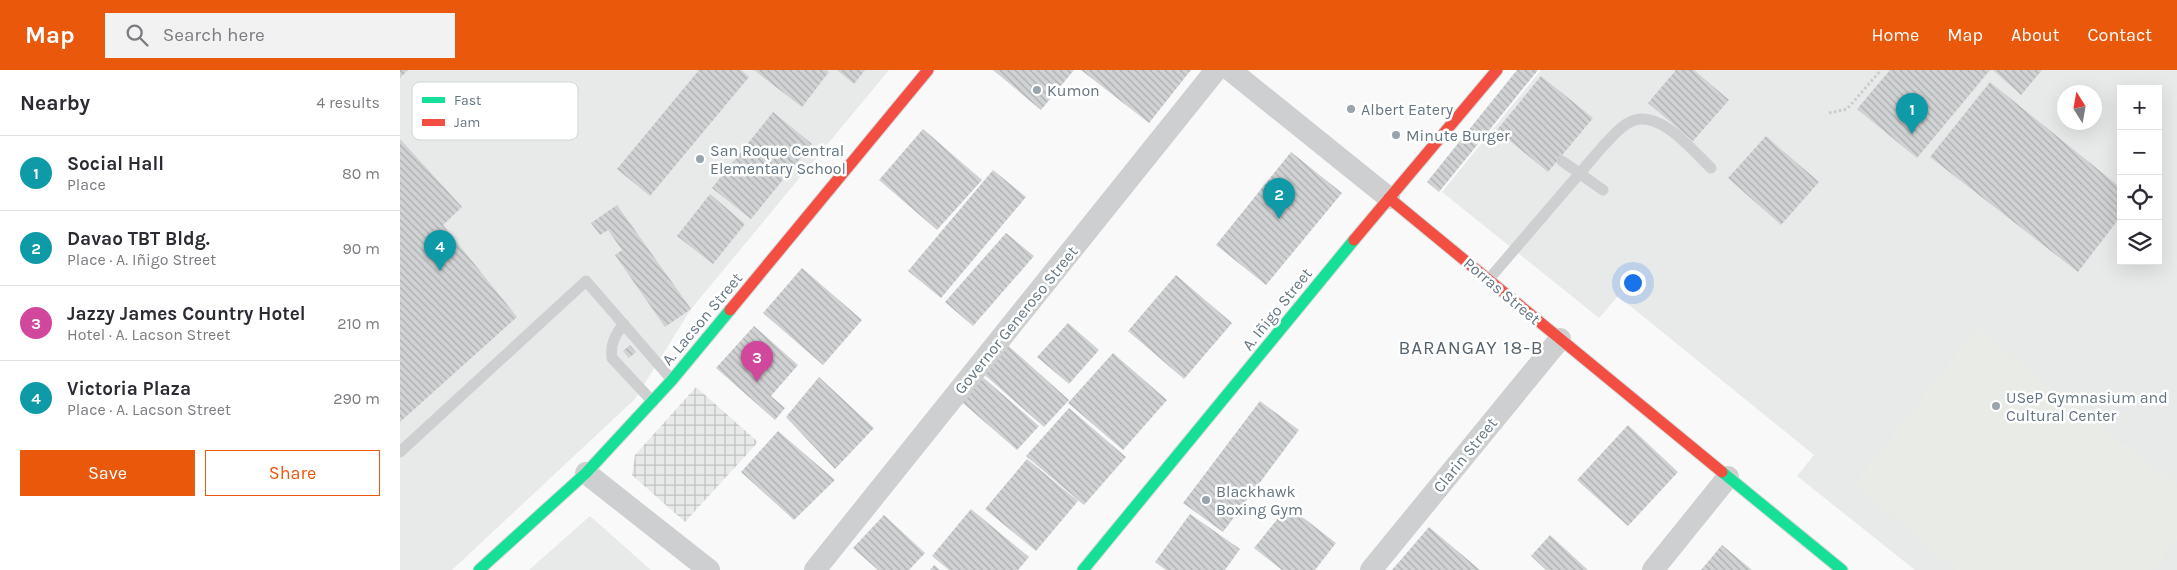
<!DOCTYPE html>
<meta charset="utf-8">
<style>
:root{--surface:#fff;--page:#f2f2f3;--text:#2b2b33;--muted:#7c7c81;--line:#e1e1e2;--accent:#ea580c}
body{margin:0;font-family:Karla,sans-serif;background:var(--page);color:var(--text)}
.controls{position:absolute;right:15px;top:15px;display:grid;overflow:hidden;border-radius:0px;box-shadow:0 5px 20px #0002}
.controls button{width:45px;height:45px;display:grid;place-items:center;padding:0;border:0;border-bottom:1px solid var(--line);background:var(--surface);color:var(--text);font:25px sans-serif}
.compass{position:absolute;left:1657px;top:15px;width:45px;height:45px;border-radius:50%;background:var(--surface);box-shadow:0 5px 20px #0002;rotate:349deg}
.you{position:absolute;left:1232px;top:212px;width:18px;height:18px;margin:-12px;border:4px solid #fff;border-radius:50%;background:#1a73e8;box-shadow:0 0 0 8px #1a73e833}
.badge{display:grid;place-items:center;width:32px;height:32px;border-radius:50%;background:var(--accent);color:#fff;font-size:16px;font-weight:700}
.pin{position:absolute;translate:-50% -41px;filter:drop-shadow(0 1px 2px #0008)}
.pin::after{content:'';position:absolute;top:26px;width:18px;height:15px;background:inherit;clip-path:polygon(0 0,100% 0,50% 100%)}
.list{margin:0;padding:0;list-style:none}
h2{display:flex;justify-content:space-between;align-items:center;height:65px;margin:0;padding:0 20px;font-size:21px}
h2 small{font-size:16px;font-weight:400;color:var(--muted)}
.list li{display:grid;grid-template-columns:32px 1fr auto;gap:15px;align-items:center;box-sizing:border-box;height:75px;padding:0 20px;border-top:1px solid var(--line)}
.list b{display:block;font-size:19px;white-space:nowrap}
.list p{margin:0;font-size:16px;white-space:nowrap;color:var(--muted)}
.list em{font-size:16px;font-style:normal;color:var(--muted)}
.actions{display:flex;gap:10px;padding:15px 20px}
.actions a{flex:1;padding:11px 0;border:1px solid var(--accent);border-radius:0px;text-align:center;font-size:18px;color:var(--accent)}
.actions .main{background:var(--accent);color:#fff}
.icon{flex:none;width:28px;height:28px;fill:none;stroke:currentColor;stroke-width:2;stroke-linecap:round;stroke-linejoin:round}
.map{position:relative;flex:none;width:1777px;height:500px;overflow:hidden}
header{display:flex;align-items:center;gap:30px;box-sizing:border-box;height:70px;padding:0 25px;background:var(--accent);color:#fff}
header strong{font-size:24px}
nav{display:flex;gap:28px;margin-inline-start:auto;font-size:18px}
.search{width:350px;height:45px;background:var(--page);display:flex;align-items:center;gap:12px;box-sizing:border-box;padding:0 18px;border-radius:0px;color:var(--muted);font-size:19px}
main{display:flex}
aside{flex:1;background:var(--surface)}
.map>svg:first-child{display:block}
</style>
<header>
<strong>Map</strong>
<div class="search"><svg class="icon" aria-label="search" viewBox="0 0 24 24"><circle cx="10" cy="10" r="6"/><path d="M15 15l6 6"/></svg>Search here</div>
<nav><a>Home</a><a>Map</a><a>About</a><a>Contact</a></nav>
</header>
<main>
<aside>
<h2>Nearby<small>4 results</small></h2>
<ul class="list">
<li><span class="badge" style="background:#0f9aa8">1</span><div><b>Social Hall</b><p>Place</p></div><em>80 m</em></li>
<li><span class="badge" style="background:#0f9aa8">2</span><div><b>Davao TBT Bldg.</b><p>Place · A. Iñigo Street</p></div><em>90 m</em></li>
<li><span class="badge" style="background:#d1479c">3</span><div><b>Jazzy James Country Hotel</b><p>Hotel · A. Lacson Street</p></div><em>210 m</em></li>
<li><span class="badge" style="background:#0f9aa8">4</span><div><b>Victoria Plaza</b><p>Place · A. Lacson Street</p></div><em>290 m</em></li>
</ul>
<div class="actions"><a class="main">Save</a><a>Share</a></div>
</aside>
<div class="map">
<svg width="1777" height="500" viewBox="0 0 1777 500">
<defs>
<pattern id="industrial-grid" width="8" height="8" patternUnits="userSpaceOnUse" patternTransform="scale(1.25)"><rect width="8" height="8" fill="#e8e9e9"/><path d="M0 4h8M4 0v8" fill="none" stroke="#c0c1c2"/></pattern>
<pattern id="building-back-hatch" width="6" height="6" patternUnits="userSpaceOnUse" patternTransform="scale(1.25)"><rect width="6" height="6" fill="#d0d2d3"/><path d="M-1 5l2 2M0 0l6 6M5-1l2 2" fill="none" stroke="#acafb1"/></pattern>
</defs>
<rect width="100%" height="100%" fill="#f9f9f9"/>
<path fill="#e8e9e9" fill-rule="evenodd" d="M0 0H489L291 239 235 329 52 500H0Z
M1141 0H1777V500H1515L1397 406 1414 385 1218 226 1199 248 1042 122ZM1721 19H1758V191H1721ZM1664 22H1694V52H1664Z
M190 446 234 485 251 500H129Z"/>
<path fill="url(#industrial-grid)" d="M296 317 358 372 285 452 232 405 235 385Z"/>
<path fill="#e8ebe6" d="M1577 258 1777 416V470L1753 500H1555L1454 414Z"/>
<path fill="url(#building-back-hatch)" d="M0 0H8L0 8Z
M299 0H341L349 7 250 126 217 99Z
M354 0H426L429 2 402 37Z
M437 0H465L454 14Z
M593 0H674L641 40Z
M681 0H791L749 53Z
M1117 0H1138L1039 122 1027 112Z
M1276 0H1294L1329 30 1293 71 1248 33Z
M1490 0H1590L1517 88 1457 39Z
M1593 0H1642L1621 25Z
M1141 6 1193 48 1148 102 1097 60Z
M1590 12 1721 118V146L1678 202 1530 87Z
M373 42 412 74 351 149 312 118Z
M523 59 582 110 537 160 479 110Z
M1366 66 1419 112 1381 155 1328 108Z
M0 69 62 137 43 155 117 247 0 352Z
M891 82 942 123 866 215 816 175Z
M593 100 626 127 541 228 508 201Z
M310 124 345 154 313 194 277 166Z
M217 135 291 239 265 257 215 185 222 180 208 160 200 165 191 153Z
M606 163 634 186 573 256 545 232Z
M402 198 462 250 423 295 363 243Z
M776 205 832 253 784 309 728 261Z
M668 253 699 280 669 314 637 287Z
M354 256 398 295 371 326 385 338 375 350 316 298Z
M603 271 669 330 644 357 578 299Z
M230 275 236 282 229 288 223 281Z
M713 283 767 330 723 380 668 333Z
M578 303 639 356 617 380 556 327Z
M419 307 474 358 435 399 386 347Z
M860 331 899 360 823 462 783 433Z
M669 338 726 387 684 435 626 386Z
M1228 355 1278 402 1228 456 1177 410Z
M378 361 435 410 394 450 341 402Z
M627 389 678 431 636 481 585 439Z
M888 436 936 473 915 500H882L854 478Z
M571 439 629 487 618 500H549L532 486Z
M790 444 840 479 825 500H766L755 492Z
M484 445 525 483 509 500H478L453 478Z
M1029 457 1080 500H992Z
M1150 465 1188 500H1146L1131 486Z
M1322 475 1352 500H1301Z
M534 495 540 500H530Z"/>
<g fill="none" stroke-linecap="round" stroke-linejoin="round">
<g stroke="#d5d6d7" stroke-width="13">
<path id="fast" d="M1322 402 1442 500
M79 500 186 403 272 310 330 240
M683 500 954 170"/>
</g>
<g stroke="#d5d6d7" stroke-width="13">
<path id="jam" d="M989 128 1322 402
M954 170 1097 0
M330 240 528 0"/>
</g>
<path stroke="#cbcccd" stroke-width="3" stroke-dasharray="2.5 2.5" stroke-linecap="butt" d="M1429 43 1447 39 1481 0"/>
<path stroke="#cecfd0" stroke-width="11" d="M1162 91 1203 120
M1089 209 1204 75C1213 66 1222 54 1235 50 1262 42 1293 81 1311 98
M224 254C215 264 210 274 212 288L253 332
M0 382 186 211 272 310"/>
<path stroke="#cecfd0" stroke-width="22" d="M830 0 989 128
M186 403 309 500
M415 500 816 0
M971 500 1160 269
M1253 500 1328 407"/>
<use href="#fast" stroke="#16e098" stroke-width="11"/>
<use href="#jam" stroke="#f24e42" stroke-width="11"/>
</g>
<g fill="#99a4ac" stroke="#fff" stroke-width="2">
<circle cx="637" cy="20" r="5"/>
<circle cx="951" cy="39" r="5"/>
<circle cx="996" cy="65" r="5"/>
<circle cx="300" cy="89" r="5"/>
<circle cx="1596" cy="336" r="5"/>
<circle cx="806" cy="430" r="5"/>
</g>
<g text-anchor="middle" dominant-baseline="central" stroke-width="5" stroke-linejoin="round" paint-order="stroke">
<g font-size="16" fill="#657683" stroke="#fff" text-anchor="start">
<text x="647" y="20">Kumon</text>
<text x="961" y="39">Albert Eatery</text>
<text x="1006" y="65">Minute Burger</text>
<text x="310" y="80">San Roque Central<tspan x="310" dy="18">Elementary School</tspan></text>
<text x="1606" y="327">USeP Gymnasium and<tspan x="1606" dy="18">Cultural Center</tspan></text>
<text x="816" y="421">Blackhawk<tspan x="816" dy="18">Boxing Gym</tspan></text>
</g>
<g font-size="16" fill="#657683" stroke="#fff">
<text transform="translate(1102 221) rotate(40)">Porras Street</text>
<text transform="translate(877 239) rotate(-51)">A. Iñigo Street</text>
<text transform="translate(302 249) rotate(-50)">A. Lacson Street</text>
<text transform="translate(616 250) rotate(-51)">Governor Generoso Street</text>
<text transform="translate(1065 385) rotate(-51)">Clarin Street</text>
</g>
<g font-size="19" letter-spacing="1" fill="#57646e" stroke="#fff">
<text x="1071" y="278">BARANGAY 18-B</text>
</g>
</g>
<rect x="12" y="12" width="166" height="58" rx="8" fill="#fff" stroke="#d1d6da" stroke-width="1"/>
<rect x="22" y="27" width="23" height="6" fill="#16e098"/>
<rect x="22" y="49" width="23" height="7" fill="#f24e42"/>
<g font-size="14" fill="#657683">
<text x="54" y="35">Fast</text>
<text x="54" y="57">Jam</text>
</g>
</svg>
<div class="controls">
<button>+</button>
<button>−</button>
<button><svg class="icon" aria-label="locate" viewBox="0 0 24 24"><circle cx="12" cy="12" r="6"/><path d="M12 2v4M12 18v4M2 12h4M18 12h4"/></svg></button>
<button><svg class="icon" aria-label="layers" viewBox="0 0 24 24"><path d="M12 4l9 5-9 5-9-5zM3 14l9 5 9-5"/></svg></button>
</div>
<svg class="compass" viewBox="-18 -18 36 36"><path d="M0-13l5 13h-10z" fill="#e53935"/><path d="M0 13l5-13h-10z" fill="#7c7c81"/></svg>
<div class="you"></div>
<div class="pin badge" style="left:1512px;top:64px;background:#0f9aa8">1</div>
<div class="pin badge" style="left:879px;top:149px;background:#0f9aa8">2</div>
<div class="pin badge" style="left:357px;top:312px;background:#d1479c">3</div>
<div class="pin badge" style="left:40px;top:201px;background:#0f9aa8">4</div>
</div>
</main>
